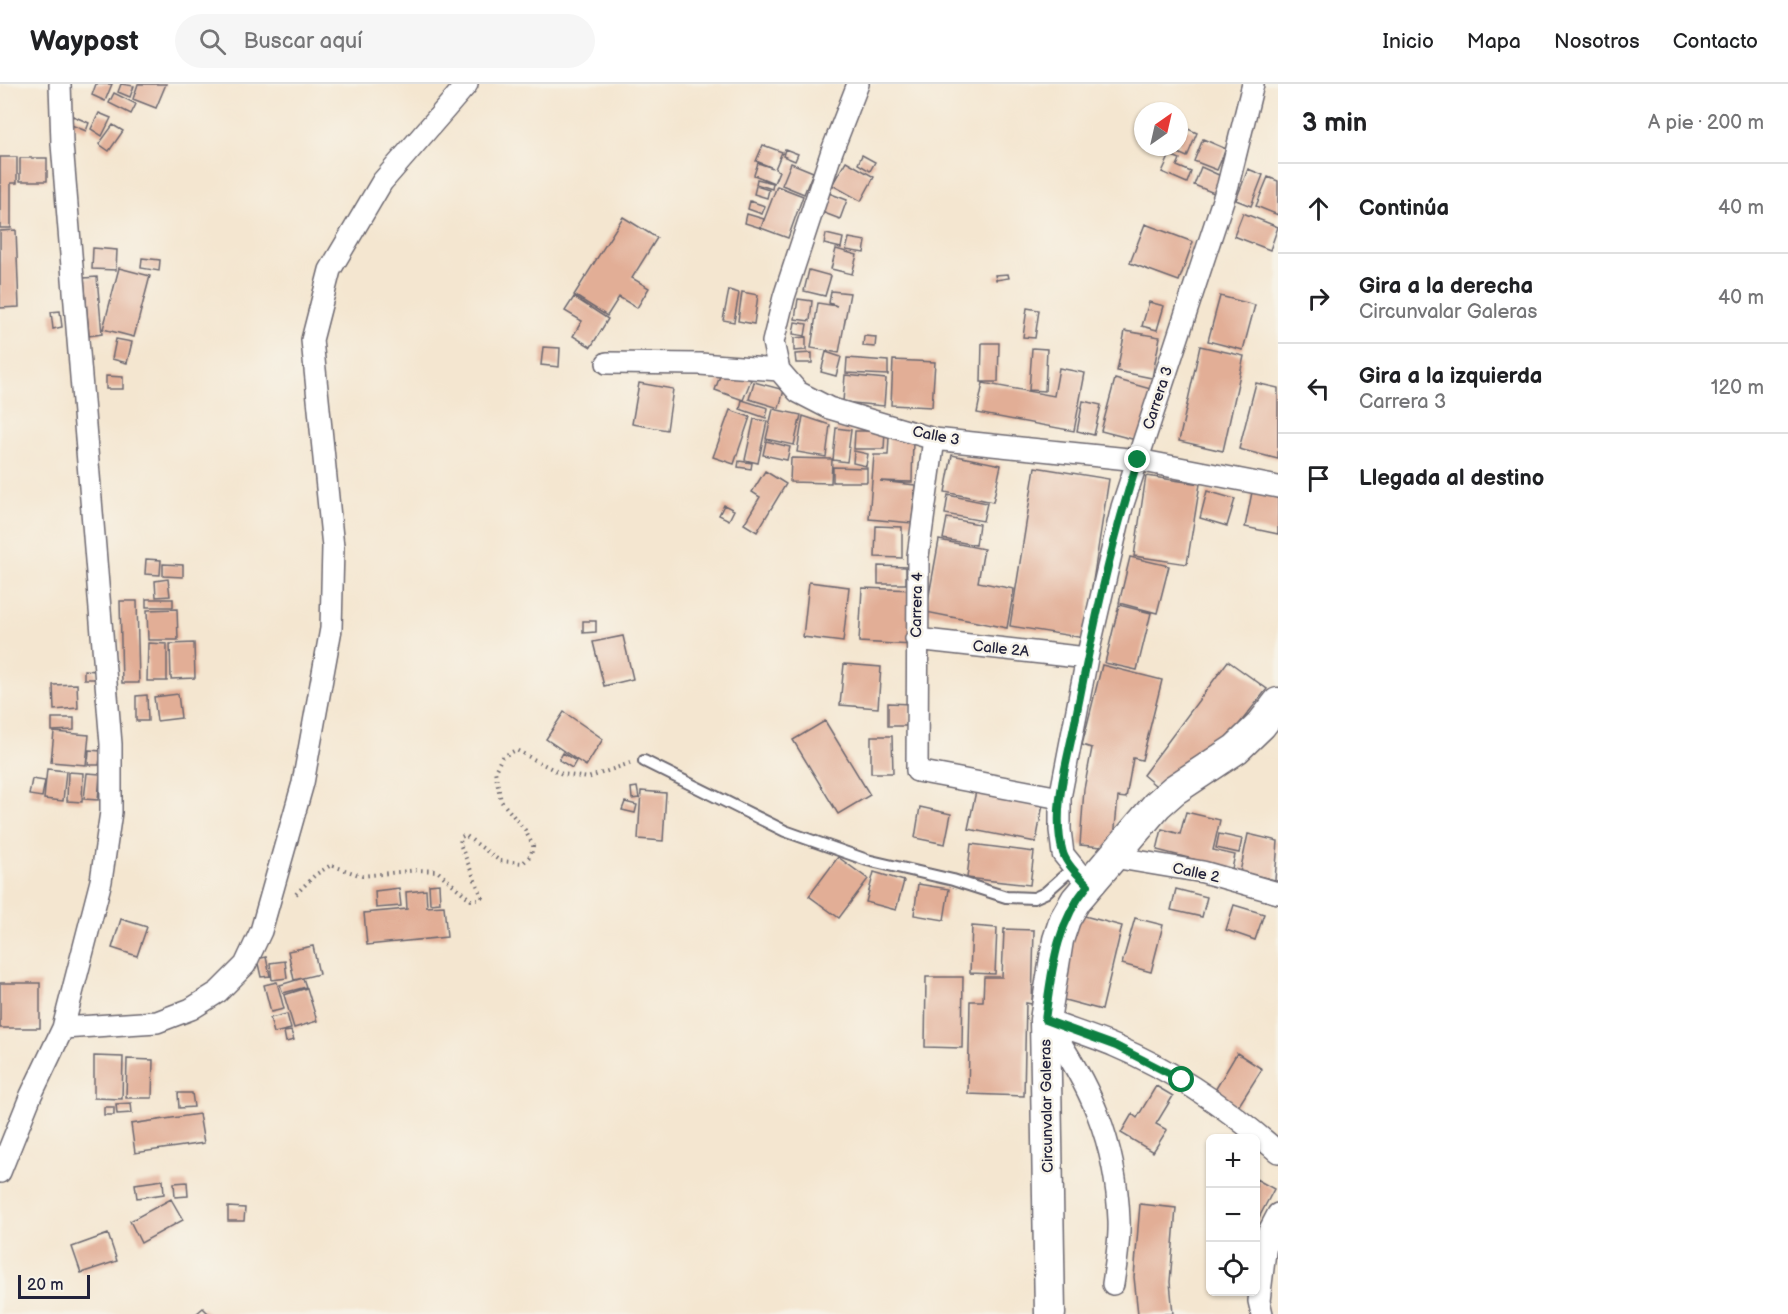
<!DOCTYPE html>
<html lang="es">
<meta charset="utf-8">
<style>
:root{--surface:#fff;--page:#f6f6f6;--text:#202124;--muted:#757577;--line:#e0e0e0}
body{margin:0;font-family:"Balsamiq Sans",sans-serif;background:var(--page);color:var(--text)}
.controls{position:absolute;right:18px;bottom:18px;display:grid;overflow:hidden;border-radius:9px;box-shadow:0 2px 4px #0004}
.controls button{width:54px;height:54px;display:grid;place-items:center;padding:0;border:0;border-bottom:2px solid var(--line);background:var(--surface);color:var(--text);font:30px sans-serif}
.compass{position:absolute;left:1134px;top:18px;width:54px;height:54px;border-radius:50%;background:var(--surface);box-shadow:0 2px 4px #0004;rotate:34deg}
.scale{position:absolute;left:18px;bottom:15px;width:72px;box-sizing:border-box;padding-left:6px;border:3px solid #22223b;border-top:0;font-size:16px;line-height:21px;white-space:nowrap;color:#22223b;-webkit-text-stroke:4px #f7f3e8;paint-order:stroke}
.stop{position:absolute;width:18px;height:18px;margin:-14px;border:4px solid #0b8043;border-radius:50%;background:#fff}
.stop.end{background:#0b8043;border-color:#fff;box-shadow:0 2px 6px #0008}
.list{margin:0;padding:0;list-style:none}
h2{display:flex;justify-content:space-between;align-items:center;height:78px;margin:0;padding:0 24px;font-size:26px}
h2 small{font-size:20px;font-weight:400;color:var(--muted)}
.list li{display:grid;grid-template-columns:39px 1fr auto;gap:18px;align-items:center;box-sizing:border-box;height:90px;padding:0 24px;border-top:2px solid var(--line)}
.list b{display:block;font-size:22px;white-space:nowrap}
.list p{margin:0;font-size:20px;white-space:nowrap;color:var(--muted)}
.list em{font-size:20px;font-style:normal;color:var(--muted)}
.icon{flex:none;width:33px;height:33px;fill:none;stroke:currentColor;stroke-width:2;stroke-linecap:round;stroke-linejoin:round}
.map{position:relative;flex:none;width:1278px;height:1230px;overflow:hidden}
header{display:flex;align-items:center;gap:36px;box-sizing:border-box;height:84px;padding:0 30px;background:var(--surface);border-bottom:2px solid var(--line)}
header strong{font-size:28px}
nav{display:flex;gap:33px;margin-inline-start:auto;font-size:21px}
.search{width:420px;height:54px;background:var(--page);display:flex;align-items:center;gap:15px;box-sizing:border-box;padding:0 21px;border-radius:33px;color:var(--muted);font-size:22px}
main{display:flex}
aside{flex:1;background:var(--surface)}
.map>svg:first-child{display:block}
</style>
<header>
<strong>Waypost</strong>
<div class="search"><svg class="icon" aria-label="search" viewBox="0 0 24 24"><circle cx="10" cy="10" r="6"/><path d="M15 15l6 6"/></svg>Buscar aquí</div>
<nav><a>Inicio</a><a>Mapa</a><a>Nosotros</a><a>Contacto</a></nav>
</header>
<main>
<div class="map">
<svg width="1278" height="1230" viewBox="0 0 1278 1230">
<rect width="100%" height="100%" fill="#f7f3e8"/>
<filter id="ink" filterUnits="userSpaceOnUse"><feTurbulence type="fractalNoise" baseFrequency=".0167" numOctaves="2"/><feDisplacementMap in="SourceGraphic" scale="12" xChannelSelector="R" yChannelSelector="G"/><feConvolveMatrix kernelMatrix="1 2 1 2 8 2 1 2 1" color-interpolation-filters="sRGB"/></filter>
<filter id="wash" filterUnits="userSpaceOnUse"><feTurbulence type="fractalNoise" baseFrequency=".008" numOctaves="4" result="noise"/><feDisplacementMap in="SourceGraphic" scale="24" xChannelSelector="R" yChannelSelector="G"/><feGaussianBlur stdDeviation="1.35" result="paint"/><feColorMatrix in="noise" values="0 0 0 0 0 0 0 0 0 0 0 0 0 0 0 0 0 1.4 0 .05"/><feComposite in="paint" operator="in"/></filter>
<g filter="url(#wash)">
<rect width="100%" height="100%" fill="#f4e6d0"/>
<g id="blocks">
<path fill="#e2ae96" d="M96 0H112L105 17 92 11Z
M121 0 134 2 130 13 118 8Z
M138 0H166L156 24 133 15Z
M114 9 136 20 131 30 109 19Z
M99 29 111 34 102 52 91 45Z
M73 32 89 39 86 47 69 40Z
M113 41 123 47 109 67 99 60Z
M1179 41 1197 49 1187 73 1165 63H1179Z
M1203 55 1226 65 1217 86 1194 77Z
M763 61 782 68 775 85 779 87 774 99 754 91 758 79 773 84 756 77Z
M785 65 798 70 795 77 783 72Z
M862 71 875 78 870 87 858 80Z
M1170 71 1180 75 1177 82 1191 88 1187 99 1162 88Z
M0 73H17V99H11V144H0Z
M20 74H47V97H20Z
M846 77 874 93 861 117 832 101Z
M791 79 813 88 804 110 782 101Z
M1201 83 1221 92 1214 109 1194 101Z
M1248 85 1263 91 1251 122 1236 116Z
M1268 93 1278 97V131L1256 122Z
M757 95 773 99 772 105 756 100Z
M756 102 769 106 767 114 754 110Z
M777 102 803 112 788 154 761 144Z
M826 108 847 116 840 135 819 127Z
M750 117 765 122 762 130 748 125Z
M1243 129 1278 143 1270 166 1234 152Z
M747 130 764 135 761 144 745 139Z
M623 133 657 154 632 194 649 204 637 224 619 213 607 232 574 211Z
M1145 140 1193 158 1179 197 1130 179Z
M16 146 19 223 0 224V147Z
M826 150 843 154 841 164 824 160Z
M849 154 866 157 864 169 846 166Z
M93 164 117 166 116 186 92 185Z
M836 165 857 171 852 190 831 185Z
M142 174 160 176 159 187 141 184Z
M119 184 150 192 134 253 103 245Z
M809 186 831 192 825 212 804 207Z
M1008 190 1009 194 996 196 995 191Z
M97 193 102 250 89 252 84 194Z
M729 206 739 209 734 238 723 236Z
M831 207 850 209 839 269 811 264 818 219 837 222 829 219Z
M742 208 758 211 754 240 738 237Z
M1220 212 1255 221 1243 266 1208 257Z
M574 213 608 235 591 263 573 252 582 237 565 227Z
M798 215 812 217 810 237 795 235Z
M1149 218 1164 222 1157 246 1142 242Z
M1027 224 1039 226 1035 254 1023 253Z
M60 227 62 243 53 245 51 228Z
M795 238 807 240 805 252 793 250Z
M1125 247 1160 253 1152 294 1117 287Z
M864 252 876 253 875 263 863 262Z
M806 253V266L794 267V254Z
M116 255 132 258 127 279 112 275Z
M982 259H999L998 298H981Z
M1200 262 1244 272 1223 367 1179 357Z
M543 263 560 264 559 283 541 281Z
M1032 264 1047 265 1045 307 1029 306Z
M826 268 841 273 836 292 821 288Z
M812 269V279H796L795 270Z
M847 274 888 277V291L846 289Z
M893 276 935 278 932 323 891 321Z
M1059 284 1085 289 1074 347 977 329 983 299 1054 312Z
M722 286 751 296 743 316 715 306Z
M845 291 886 295 884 322 843 318Z
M106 292 123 293V305H106Z
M1115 295 1154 306 1140 357 1101 347Z
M754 298 784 306 779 324 749 315Z
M639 299 673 305 667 346 632 340Z
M1256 299 1278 304V375L1239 365Z
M742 316 768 324 766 334 740 325Z
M1083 317 1101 321 1094 351 1077 347Z
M773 325 801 331 794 361 766 355Z
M730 326 750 333 734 380 713 373Z
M803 332 830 341 826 373 797 368Z
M754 335 767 337 758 379 745 376Z
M836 344 851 346 847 378 833 376Z
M855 347H885L884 365H854Z
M889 353 913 354 912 398 880 397 915 401 912 439 869 435 874 371H888Z
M766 357 790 363 787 376 763 371Z
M854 367 868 370 866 382 853 379Z
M952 371 1001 381 993 418 945 408Z
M791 374 832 375 831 399 790 398Z
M739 377 752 379 751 385 738 383Z
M833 383 867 384V398H833Z
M1035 383 1109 395 1084 554 1010 542Z
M765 387 786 400 757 448 744 440 760 413 752 408Z
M1146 392 1200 400 1187 480 1134 472Z
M1207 407 1235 415 1227 442 1200 434Z
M1252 408 1278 414V450L1245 443Z
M948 411 987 419 983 437 945 430Z
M724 421 734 426 729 436 719 431Z
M947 434 979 440 976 461 943 455Z
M876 442 902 443V474L875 473Z
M939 456 984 465 978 498 1014 505 1007 544 926 528Z
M1130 473 1169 482 1157 529 1119 519Z
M146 475 161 476 160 491 145 490Z
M163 480 183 481V493L163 492Z
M878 482 906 483V500H878Z
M168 495 170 512 156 513 155 497Z
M809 498 849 503 843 558 803 553Z
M862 504 915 506 913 561 859 558Z
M146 515H173V523H146Z
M120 517H137L139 599H122Z
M1119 521 1151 529 1137 586 1105 579Z
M177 525 178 556H148L147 526Z
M583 537H596V548L583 549Z
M623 552 633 595 604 602 593 558Z
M148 559 167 560V597H147Z
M194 559 195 594 171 595 170 560Z
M1228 577 1267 605 1214 672 1161 706 1143 691Z
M844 580 881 583 878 624 840 621Z
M1102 581 1162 596 1142 676 1133 674 1126 714 1118 713 1113 764 1080 761 1084 705 1092 664 1082 661Z
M84 586 96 587V595H84Z
M77 600 78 624 54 626 53 601Z
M178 610 181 634 157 637 154 613Z
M147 611 148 637H136V612Z
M888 619 910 620 909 642H888Z
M564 628 603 655 586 682 546 655Z
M52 634H74V646L52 647Z
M825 637 870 711 838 730 793 656Z
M54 648 89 651 86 681 51 678Z
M871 652H892L893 689H871Z
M89 666 101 667 99 681H88Z
M563 669 576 677 572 684 559 676Z
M47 685 66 687 63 717 44 715Z
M68 688 83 689 82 718 67 717Z
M87 689 100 690 98 716 84 715Z
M32 695 45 697 42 713 29 711Z
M637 703 639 714 632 715 631 704Z
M641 707 666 709 663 757 638 755Z
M976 707 1043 720 1036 758 968 745Z
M625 718 637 721 635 729 622 726Z
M920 723 951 730 945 760 915 754Z
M1186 728 1220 736 1213 766 1235 771 1232 785 1157 766 1162 745 1180 750Z
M1219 750 1242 755 1239 769 1216 764Z
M1248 750 1278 757 1275 796 1240 788Z
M971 760 1034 768 1030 801 967 794Z
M838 773 868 795 839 834 809 812Z
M874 788 904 797 896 826 866 818Z
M439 800 440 819 430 820 429 801Z
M918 800 949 805 944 836 914 831Z
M399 804 401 822 376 824 375 807Z
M1176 805 1207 813 1202 833 1171 826Z
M426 806 427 823 444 822 447 853 367 861 364 829 407 825 406 808Z
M1234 821 1264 830 1255 856 1226 846Z
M1077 830 1122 842 1102 926 1057 914Z
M1135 834 1163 841 1151 888 1122 880Z
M121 835 147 843 137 872 112 864Z
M972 842 997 844 995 890 970 889Z
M1004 845 1034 846 1032 920 1026 919 1024 1012 968 1010 970 917H983L984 893H1002Z
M313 862 319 890 294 896 288 867Z
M266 873 270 892 261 893 257 875Z
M285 877 287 894 272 896 270 879Z
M926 893H963L962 964 925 963Z
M303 894 306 903 283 909 280 901Z
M277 898 284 925 271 928 264 901Z
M0 899H40V944H0Z
M307 904 317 937 294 944 284 911Z
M287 930 291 945 274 949 270 934Z
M291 947 294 956 286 958 284 948Z
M1237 969 1262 985 1238 1023 1214 1008Z
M94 972 123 973 122 1015 94 1014Z
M127 975 153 976 152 1014H126Z
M1156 1002 1173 1012 1156 1040 1167 1046 1153 1068 1121 1049 1132 1030 1137 1034Z
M178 1009H192L194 1023 179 1024Z
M131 1019 132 1029 117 1030 116 1020Z
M104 1023H114V1031H104Z
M199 1030 204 1059 135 1069 131 1040Z
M1256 1095 1274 1105 1256 1139Z
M163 1096 164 1110 137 1114 135 1100Z
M187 1098 188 1112 175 1113 174 1099Z
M171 1115 183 1136 141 1159 130 1137Z
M1140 1120 1176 1124 1170 1198 1173 1230H1138L1134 1193Z
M228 1123 245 1124 244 1137H228Z
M108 1150 117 1177 81 1189 72 1163Z
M203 1224 209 1230H196Z"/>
</g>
</g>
<g filter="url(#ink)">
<use href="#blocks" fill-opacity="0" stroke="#6c676f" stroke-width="1.5"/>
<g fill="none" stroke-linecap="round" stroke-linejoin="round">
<g stroke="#6c676f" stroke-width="14">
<path id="service" d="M644 677 785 747 867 776 953 796 1006 813 1034 814 1045 809 1072 785"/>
</g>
<g stroke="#6c676f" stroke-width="24">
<path id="minor" d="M607 279 700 280 779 286 798 308 829 324 934 355 1138 376 1278 403
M779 286 773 258 784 213 832 67 858 0
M934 355 918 472 917 687 1060 714
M916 555 1087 574
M1113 773 1203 788 1278 809
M1088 801 1063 770 1060 746V714L1087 574 1122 423 1228 101 1253 0
M1045 936C1090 1000 1116 1057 1119 1136 1120 1157 1116 1179 1113 1200
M1045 936C1068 945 1092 952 1115 962 1175 987 1229 1025 1278 1068
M63 944 157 938 191 925 218 908 245 881 261 847 303 699 331 545 333 463 312 256 330 186 382 98 467 0
M0 1088 31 1011 63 944 101 797 111 728V660L62 60 60 0
M1262 1230 1259 1217 1267 1151 1278 1130"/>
</g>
<g stroke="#6c676f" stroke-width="33">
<path id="secondary" d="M1050 1230 1045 936 1058 856 1065 835 1076 816 1157 721 1174 706 1236 665 1261 641 1278 619"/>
</g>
<path stroke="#6c676f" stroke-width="4" stroke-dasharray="1.5 4.5" stroke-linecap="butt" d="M296 810 315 791 331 781 362 792 418 786 437 787 471 816H478L482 813 460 760 461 753 465 751 500 777 523 779 531 771 533 762 525 746 501 717 495 687 502 673 516 666 562 690 588 694 630 679"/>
<use href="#service" stroke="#fff" stroke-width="10"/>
<use href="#minor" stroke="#fff" stroke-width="21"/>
<use href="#secondary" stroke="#fff" stroke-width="30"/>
</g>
</g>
<g fill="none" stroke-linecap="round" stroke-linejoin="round" filter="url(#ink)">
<path stroke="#0b8043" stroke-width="8" d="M1138 376C1110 461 1092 550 1075 638 1067 679 1051 727 1063 769 1067 781 1079 792 1088 801 1055 841 1052 887 1045 936L1116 962 1182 996"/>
</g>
<g text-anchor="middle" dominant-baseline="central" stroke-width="5" stroke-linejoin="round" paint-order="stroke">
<g font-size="15" fill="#22223b" stroke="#f7f3e8">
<text transform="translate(1158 314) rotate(-72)">Carrera 3</text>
<text transform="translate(936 352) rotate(11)">Calle 3</text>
<text transform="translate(917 521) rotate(-89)">Carrera 4</text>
<text transform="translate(1001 565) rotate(6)">Calle 2A</text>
<text transform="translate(1196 789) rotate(12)">Calle 2</text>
<text transform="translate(1047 1022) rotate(-91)">Circunvalar Galeras</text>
</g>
</g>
</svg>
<div class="controls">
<button>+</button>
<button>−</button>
<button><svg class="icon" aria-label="locate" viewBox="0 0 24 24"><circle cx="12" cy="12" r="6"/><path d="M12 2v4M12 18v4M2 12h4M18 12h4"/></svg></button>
</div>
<svg class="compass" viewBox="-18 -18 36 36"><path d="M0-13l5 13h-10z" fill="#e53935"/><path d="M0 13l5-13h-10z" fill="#757577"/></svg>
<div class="scale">20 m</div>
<div class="stop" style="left:1182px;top:996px"></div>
<div class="stop end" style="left:1138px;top:376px"></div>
</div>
<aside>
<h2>3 min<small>A pie · 200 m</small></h2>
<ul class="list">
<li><svg class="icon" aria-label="ahead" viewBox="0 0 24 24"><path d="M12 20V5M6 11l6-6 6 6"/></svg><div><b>Continúa</b></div><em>40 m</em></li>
<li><svg class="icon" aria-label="right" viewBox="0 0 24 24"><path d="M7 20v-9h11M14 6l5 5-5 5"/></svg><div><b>Gira a la derecha</b><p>Circunvalar Galeras</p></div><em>40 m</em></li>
<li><svg class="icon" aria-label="left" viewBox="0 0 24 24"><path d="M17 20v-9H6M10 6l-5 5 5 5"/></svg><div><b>Gira a la izquierda</b><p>Carrera 3</p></div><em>120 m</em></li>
<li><svg class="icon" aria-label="arrive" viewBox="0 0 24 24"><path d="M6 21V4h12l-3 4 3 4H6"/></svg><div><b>Llegada al destino</b></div></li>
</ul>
</aside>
</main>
